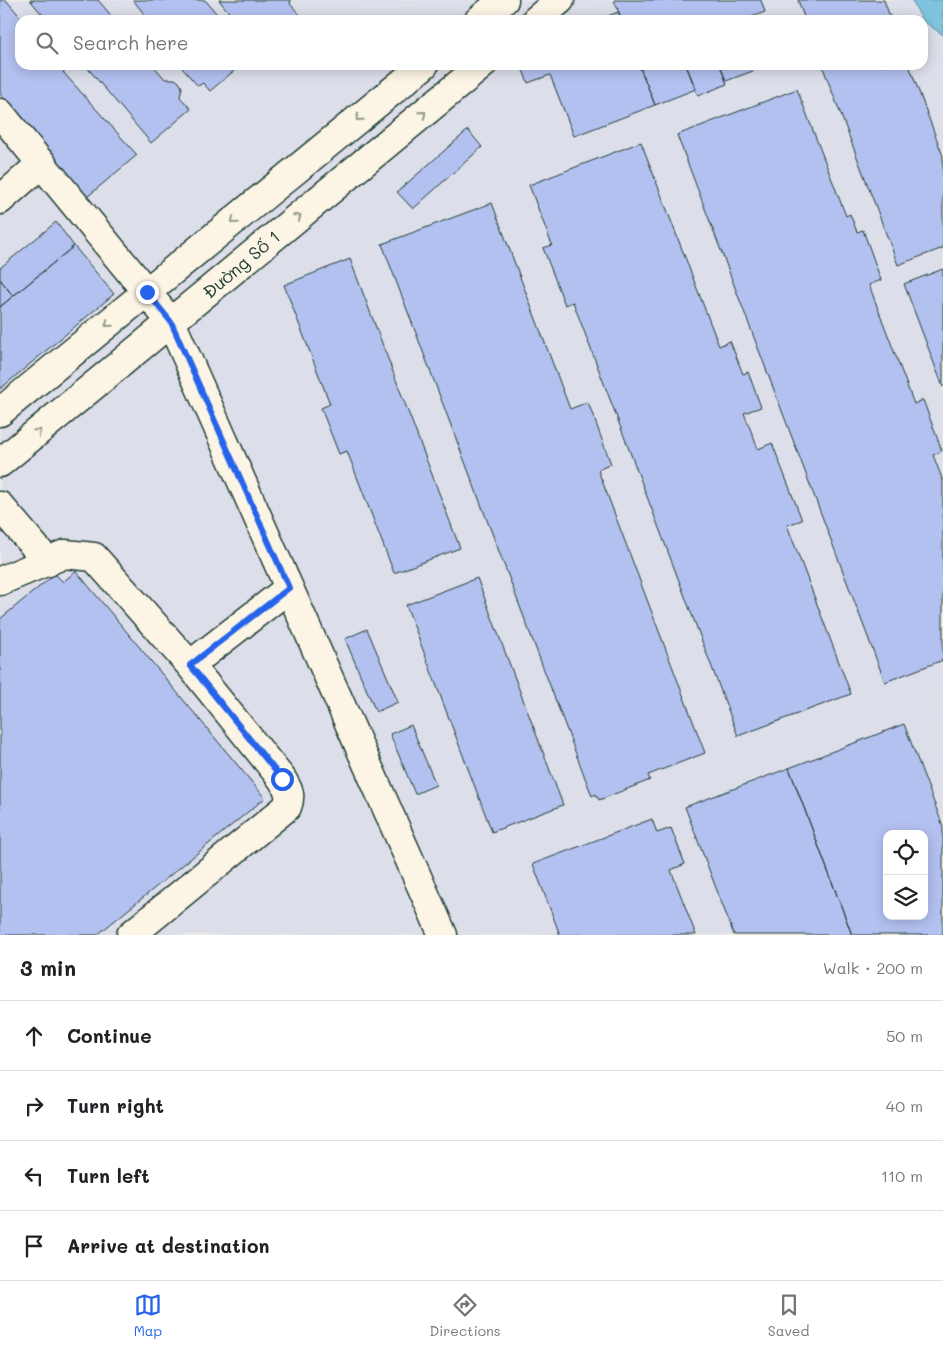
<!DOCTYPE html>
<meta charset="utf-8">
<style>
:root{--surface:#fff;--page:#f6f6f6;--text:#202124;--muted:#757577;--line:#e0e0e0;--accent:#2563eb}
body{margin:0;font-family:Mali,sans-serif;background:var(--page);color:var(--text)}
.controls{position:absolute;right:15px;bottom:15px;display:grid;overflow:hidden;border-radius:10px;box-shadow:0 2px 12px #0003}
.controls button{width:45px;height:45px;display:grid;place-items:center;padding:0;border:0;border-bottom:1px solid var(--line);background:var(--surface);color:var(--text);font:25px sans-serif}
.stop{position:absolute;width:15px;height:15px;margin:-11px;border:4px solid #2563eb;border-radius:50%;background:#fff}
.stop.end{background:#2563eb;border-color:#fff;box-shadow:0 1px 5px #0008}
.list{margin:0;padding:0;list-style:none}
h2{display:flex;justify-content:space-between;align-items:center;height:65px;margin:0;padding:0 20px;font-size:21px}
h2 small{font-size:16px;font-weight:400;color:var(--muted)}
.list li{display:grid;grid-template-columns:32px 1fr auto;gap:15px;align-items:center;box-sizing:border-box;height:70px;padding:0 20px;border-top:1px solid var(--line)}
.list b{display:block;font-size:19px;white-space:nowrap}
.list em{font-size:16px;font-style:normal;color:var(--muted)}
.icon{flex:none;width:28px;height:28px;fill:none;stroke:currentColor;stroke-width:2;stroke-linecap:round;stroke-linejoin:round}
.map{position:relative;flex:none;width:943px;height:935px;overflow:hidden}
.search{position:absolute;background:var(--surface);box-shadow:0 2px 12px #0003;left:15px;right:15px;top:15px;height:55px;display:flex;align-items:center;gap:12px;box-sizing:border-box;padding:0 18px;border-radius:15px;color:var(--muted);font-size:19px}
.sheet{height:345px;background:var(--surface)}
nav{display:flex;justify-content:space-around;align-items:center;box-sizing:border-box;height:70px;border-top:1px solid var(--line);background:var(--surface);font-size:14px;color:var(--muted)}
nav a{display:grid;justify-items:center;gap:2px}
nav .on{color:var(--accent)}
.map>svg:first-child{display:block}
</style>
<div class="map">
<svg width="943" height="935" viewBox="0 0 943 935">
<rect width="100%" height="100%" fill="#edebe7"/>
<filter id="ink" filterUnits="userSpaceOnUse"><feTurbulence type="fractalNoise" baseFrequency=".02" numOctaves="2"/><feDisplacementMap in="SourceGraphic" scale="10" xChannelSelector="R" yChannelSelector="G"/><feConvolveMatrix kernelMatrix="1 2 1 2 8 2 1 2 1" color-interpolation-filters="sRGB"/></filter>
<g filter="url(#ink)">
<path fill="#dcdeea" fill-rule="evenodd" d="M0 0H912L922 20H20V65H923V21L943 35V935H0ZM887 834H924V916H887Z"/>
<path fill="#7ec4df" stroke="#588e9b" d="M912 0H943V35L922 20Z"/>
<path fill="#b3c1f1" stroke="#1f3d34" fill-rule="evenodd" d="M0 0H6L23 20H20V65H62L66 70 63 72 137 155 87 197 80 189 78 191 0 94Z
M30 0H98L115 20H47Z
M133 0H205L222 20H149Z
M219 0H291L290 4 301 16 295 20H235Z
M614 0H761L765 12 744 20H622Z
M798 0H884L891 20H805Z
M618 12 622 20H598Z
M85 65H153L165 79H175L179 82 182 87 180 97 191 109 151 143Z
M186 65H241L210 91 203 83 198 86 182 68Z
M521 65H639L655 105 574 136 550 75 528 83Z
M639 65H686L696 89 655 105Z
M686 65H720L727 84 698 96Z
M720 65H769L726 81Z
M822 65H909L943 156V248L898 265Z
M797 89 846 216 850 214 857 232 863 230 881 280 869 285 914 404 923 400 942 451 933 455 943 481V660L885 682 677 135Z
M468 130 482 147 413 209 397 192Z
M641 142 719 346 730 341 743 374 748 372 761 407 744 413 758 449 772 443 802 520 787 525 851 694 738 736 573 302 565 305 543 248 552 245 529 185Z
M492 203 570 409 588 402 611 464 598 470 705 753 648 775 650 780 599 800 596 794 592 796 382 244Z
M56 222 74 246 13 296 0 279V268Z
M74 246 114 294 0 389V307Z
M350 259 460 548 394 573 347 451 339 454 321 408 330 404 284 285Z
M943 269V387L904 284Z
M0 279 13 296 0 307Z
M76 571 265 798 97 935H0V619L55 574 63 582Z
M477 578 563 805 492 832 406 605Z
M367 629 398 702 376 712 345 639Z
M904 724 943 826V935H852L789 768ZM887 834H924V916H887Z
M411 725 436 785 415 794 390 734Z
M789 768 852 935H734L685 807Z
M652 819 657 833 671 828 685 864 671 870 696 935H560L533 864Z"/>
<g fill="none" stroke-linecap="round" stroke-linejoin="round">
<g stroke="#1f3d34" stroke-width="31">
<path id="minor" d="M479 20 504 0
M536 20 560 0
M0 113 171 322 443 935
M0 200 42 163
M0 412 424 65
M0 463 482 65
M0 506 48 562
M0 581 65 554 94 557 190 665 289 588
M131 935 287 807C292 795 288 789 282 779L190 665"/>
</g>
<use href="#minor" stroke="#fcf5e5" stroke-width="28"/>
</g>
<defs><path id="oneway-chevron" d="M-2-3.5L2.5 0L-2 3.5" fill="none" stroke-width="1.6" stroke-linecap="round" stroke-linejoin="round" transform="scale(1.25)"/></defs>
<g stroke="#8e998c">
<use href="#oneway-chevron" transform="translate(423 114) rotate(-40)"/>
<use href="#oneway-chevron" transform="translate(359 118) rotate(141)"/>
<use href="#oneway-chevron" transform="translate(298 217) rotate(-40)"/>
<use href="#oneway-chevron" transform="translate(234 221) rotate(141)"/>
<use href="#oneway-chevron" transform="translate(108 324) rotate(141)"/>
<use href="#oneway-chevron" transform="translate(38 432) rotate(-39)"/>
</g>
</g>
<g fill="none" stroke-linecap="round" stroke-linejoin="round" filter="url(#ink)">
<path stroke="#2563eb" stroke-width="6" d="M147 292 171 322 289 588 190 665 282 779"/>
</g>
<g text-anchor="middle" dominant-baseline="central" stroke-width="4.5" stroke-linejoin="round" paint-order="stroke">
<g font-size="18" fill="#1f3d34" stroke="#fcf5e5">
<text transform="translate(241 264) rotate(-40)">Đường Số 1</text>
</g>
</g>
</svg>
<div class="controls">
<button><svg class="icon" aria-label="locate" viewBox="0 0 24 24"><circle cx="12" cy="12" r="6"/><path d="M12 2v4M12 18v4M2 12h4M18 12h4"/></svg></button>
<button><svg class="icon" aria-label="layers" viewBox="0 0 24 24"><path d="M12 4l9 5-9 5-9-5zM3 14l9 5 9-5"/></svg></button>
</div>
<div class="stop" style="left:282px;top:779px"></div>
<div class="stop end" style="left:147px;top:292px"></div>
<div class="search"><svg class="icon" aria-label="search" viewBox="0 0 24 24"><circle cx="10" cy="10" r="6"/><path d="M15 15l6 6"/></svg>Search here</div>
</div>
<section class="sheet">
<h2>3 min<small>Walk · 200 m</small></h2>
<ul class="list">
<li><svg class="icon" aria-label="ahead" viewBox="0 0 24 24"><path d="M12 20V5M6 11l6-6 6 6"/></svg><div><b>Continue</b></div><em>50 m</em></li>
<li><svg class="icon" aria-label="right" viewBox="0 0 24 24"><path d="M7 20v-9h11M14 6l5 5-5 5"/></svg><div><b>Turn right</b></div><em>40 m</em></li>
<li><svg class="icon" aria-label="left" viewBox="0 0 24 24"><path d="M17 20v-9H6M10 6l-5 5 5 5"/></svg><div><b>Turn left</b></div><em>110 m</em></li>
<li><svg class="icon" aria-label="arrive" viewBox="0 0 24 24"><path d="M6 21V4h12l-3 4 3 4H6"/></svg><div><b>Arrive at destination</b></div></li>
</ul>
</section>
<nav>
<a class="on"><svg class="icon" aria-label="map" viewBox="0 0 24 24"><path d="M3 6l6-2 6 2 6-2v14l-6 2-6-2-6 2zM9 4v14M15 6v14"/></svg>Map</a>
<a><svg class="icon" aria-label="directions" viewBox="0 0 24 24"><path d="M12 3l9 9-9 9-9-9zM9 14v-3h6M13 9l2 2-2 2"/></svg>Directions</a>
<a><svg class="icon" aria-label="saved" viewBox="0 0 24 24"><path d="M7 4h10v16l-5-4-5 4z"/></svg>Saved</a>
</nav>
